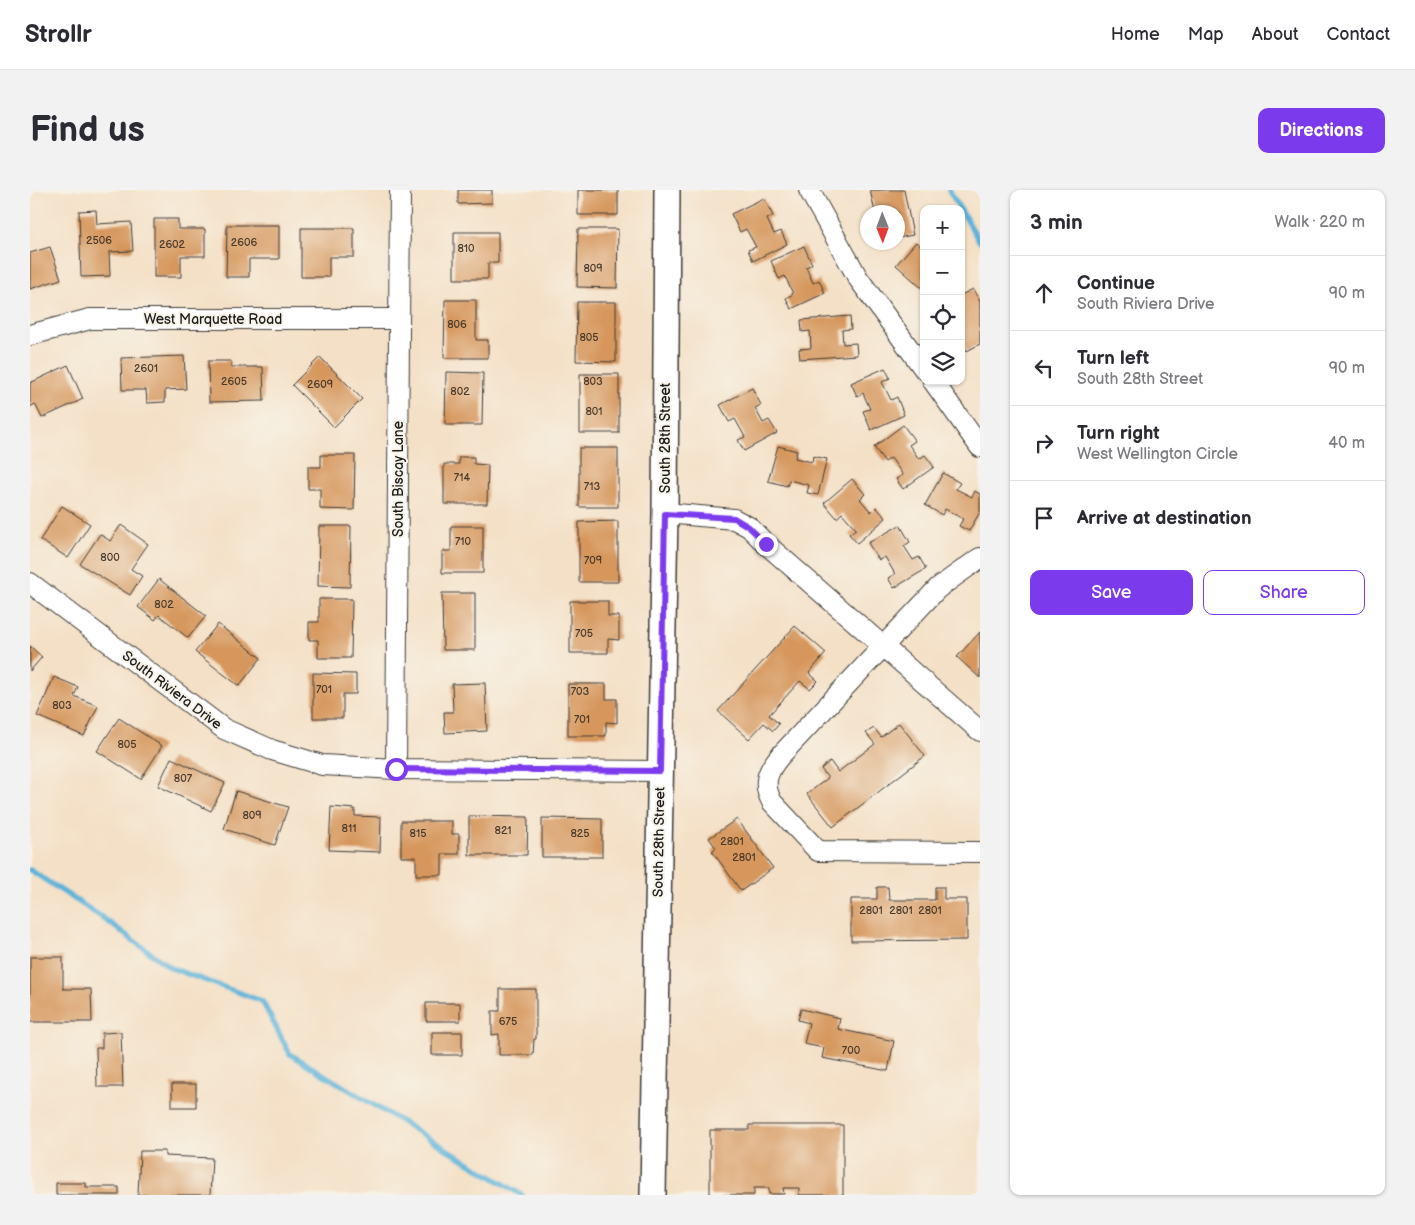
<!DOCTYPE html>
<meta charset="utf-8">
<style>
:root{--surface:#fff;--page:#f2f2f3;--text:#2b2b33;--muted:#7c7c81;--line:#e1e1e2;--accent:#7c3aed}
body{margin:0;font-family:"Balsamiq Sans",sans-serif;background:var(--page);color:var(--text)}
.controls{position:absolute;right:15px;top:15px;display:grid;overflow:hidden;border-radius:10px;box-shadow:0 1px 4px #0004}
.controls button{width:45px;height:45px;display:grid;place-items:center;padding:0;border:0;border-bottom:1px solid var(--line);background:var(--surface);color:var(--text);font:25px sans-serif}
.compass{position:absolute;left:830px;top:15px;width:45px;height:45px;border-radius:50%;background:var(--surface);box-shadow:0 1px 4px #0004;rotate:179deg}
.stop{position:absolute;width:15px;height:15px;margin:-11px;border:4px solid #7c3aed;border-radius:50%;background:#fff}
.stop.end{background:#7c3aed;border-color:#fff;box-shadow:0 1px 5px #0008}
.list{margin:0;padding:0;list-style:none}
h2{display:flex;justify-content:space-between;align-items:center;height:65px;margin:0;padding:0 20px;font-size:21px}
h2 small{font-size:16px;font-weight:400;color:var(--muted)}
.list li{display:grid;grid-template-columns:32px 1fr auto;gap:15px;align-items:center;box-sizing:border-box;height:75px;padding:0 20px;border-top:1px solid var(--line)}
.list b{display:block;font-size:19px;white-space:nowrap}
.list p{margin:0;font-size:16px;white-space:nowrap;color:var(--muted)}
.list em{font-size:16px;font-style:normal;color:var(--muted)}
.actions{display:flex;gap:10px;padding:15px 20px}
.actions a{flex:1;padding:11px 0;border:1px solid var(--accent);border-radius:10px;text-align:center;font-size:18px;color:var(--accent)}
.actions .main{background:var(--accent);color:#fff}
.icon{flex:none;width:28px;height:28px;fill:none;stroke:currentColor;stroke-width:2;stroke-linecap:round;stroke-linejoin:round}
.map{position:relative;flex:none;width:950px;height:1005px;overflow:hidden;border-radius:10px}
header{display:flex;align-items:center;gap:30px;box-sizing:border-box;height:70px;padding:0 25px;background:var(--surface);border-bottom:1px solid var(--line)}
header strong{font-size:24px}
nav{display:flex;gap:28px;margin-inline-start:auto;font-size:18px}
.intro{display:flex;align-items:center;justify-content:space-between;box-sizing:border-box;height:120px;padding:0 30px}
h1{margin:0;font-size:35px}
.button{padding:12px 22px;border-radius:10px;background:var(--accent);color:#fff;font-size:18px;font-weight:700}
main{display:flex;gap:30px;padding:0 30px}
aside{flex:1;background:var(--surface);border-radius:10px;box-shadow:0 1px 4px #0004}
.map>svg:first-child{display:block}
</style>
<header>
<strong>Strollr</strong>
<nav><a>Home</a><a>Map</a><a>About</a><a>Contact</a></nav>
</header>
<div class="intro"><h1>Find us</h1><a class="button">Directions</a></div>
<main>
<div class="map">
<svg width="950" height="1005" viewBox="0 0 950 1005">
<rect width="100%" height="100%" fill="#f7f3e8"/>
<filter id="ink" filterUnits="userSpaceOnUse"><feTurbulence type="fractalNoise" baseFrequency=".02" numOctaves="2"/><feDisplacementMap in="SourceGraphic" scale="10" xChannelSelector="R" yChannelSelector="G"/><feConvolveMatrix kernelMatrix="1 2 1 2 8 2 1 2 1" color-interpolation-filters="sRGB"/></filter>
<filter id="wash" filterUnits="userSpaceOnUse"><feTurbulence type="fractalNoise" baseFrequency=".0096" numOctaves="4" result="noise"/><feDisplacementMap in="SourceGraphic" scale="20" xChannelSelector="R" yChannelSelector="G"/><feGaussianBlur stdDeviation="1.12" result="paint"/><feColorMatrix in="noise" values="0 0 0 0 0 0 0 0 0 0 0 0 0 0 0 0 0 1.4 0 .05"/><feComposite in="paint" operator="in"/></filter>
<g filter="url(#wash)">
<rect width="100%" height="100%" fill="#f4e0c6"/>
<g fill="none" stroke-linecap="round" stroke-linejoin="round">
<path stroke="#5bb2d8" stroke-width="5.5" d="M919 0 930 19
M931 20 950 52
M0 680 70 726 141 778 232 811 260 864 492 1005"/>
</g>
<g id="blocks">
<path fill="#d6965b" d="M428 0H462V13L428 14Z
M548 0H588V25H548Z
M840 0H874L883 45 868 48V22H845Z
M734 8 743 26 737 29 744 44 751 41 757 54 723 71 718 60 726 57 716 39 710 42 701 24Z
M66 20 67 34 101 32 103 61 79 62 80 86 51 87 49 21Z
M124 29H148V39H175V66H151V87H124Z
M197 35H249V69H219V87H196Z
M271 38H324V67H299V87H271Z
M548 39H588L587 98 547 97Z
M424 42H468V73H458V89H424Z
M886 52 894 59V100L866 75Z
M774 56 782 74 776 77 783 93 789 90 795 103 761 119 756 108 763 104 755 86 749 89 741 71Z
M20 57 31 89 0 99V63Z
M943 99 950 112V154L937 161 931 150V105Z
M415 110H446V150H458V168H414Z
M547 112H586V172L546 171Z
M820 126 821 139 812 140 813 154 826 153 827 165 770 169 769 159 781 158 780 141 772 142 771 130Z
M154 166 156 199 135 200V212L117 213 116 200H92L91 168Z
M290 167 332 209 304 237 262 195Z
M178 171H201V177H233L234 211 179 212Z
M38 175 53 209 12 228 5 214 0 217V193Z
M855 178 860 188 852 192 861 210 867 207 874 225 841 240 833 221 840 219 833 203 827 206 821 193Z
M416 182 453 183 452 235H415Z
M550 184H589V243H550Z
M722 198 731 215 725 218 733 233 739 230 747 243 714 261 708 250 715 247 705 229 699 232 690 215Z
M873 235 885 251 879 255 889 269 895 265 904 277 873 299 866 289 873 285 861 268 855 272 844 257Z
M748 256 767 261 765 268 782 272 783 266 797 269 788 305 777 303 779 295 759 290 757 296 738 291Z
M549 258H588V317H549Z
M291 265H325L324 320 290 319V299H278V277H291Z
M429 267H444V274L458 275 457 314H414V274H429Z
M913 283 930 293 926 299 942 307 945 301 950 304V322L939 341 929 336 933 329 915 319 912 325 895 315Z
M822 289 835 304 830 309 841 322 846 317 856 328 827 353 819 344 826 339 812 323 807 328 794 313Z
M32 316 60 334 38 368 10 350Z
M588 331V392H549V332Z
M91 335 118 354 101 379 112 386 100 405 50 374 70 344 80 351Z
M870 335 880 352 874 356 883 370 889 367 896 379 864 398 858 388 865 384 855 367 849 370 838 353Z
M289 336H321L320 397 288 396Z
M421 336H453V383H412V361H421Z
M129 389 176 426 158 448 129 425 125 430 108 417Z
M412 403H445V460H413Z
M289 409H322L321 468H288V450H279V432H289Z
M540 411H578V426H589V450L578 449V463H540Z
M188 434 231 468 209 496 165 462Z
M765 436 796 463 779 483 788 491 780 499 770 491 739 525 749 534 743 541 734 533 719 549 688 521Z
M950 442V488L927 467Z
M0 456 12 467 0 481Z
M283 483 326 484V504H313V528H283Z
M24 487 48 497 44 506 68 516 54 546 7 526Z
M455 493 457 541 415 543 414 522H423L422 494Z
M538 494H576V509H587V533L576 532V546H538Z
M89 528 132 556 111 589 67 561Z
M869 533 895 566 803 637 777 604 798 588 791 579 800 571 808 582 845 554 836 543 844 538 851 547Z
M141 568 195 593 181 621 128 596Z
M206 601 258 617 245 655 194 639Z
M301 617 325 619V626L351 627 350 662 299 660Z
M439 626 498 627 497 665H439Z
M512 628 572 629V667H512Z
M707 629 743 678 711 701 682 661 686 658 679 648Z
M371 631H422V644H429V664H412V685H386V667H371Z
M847 697H858L859 710H905V697H914V709H937V750L821 751V709H847Z
M0 767H33V799H61L62 832H0Z
M470 799H506V849H504L503 865H469V844L462 845V821H470Z
M396 813H430V831H396Z
M771 819 810 828 808 839 864 851 858 881 792 868 794 858 774 854 779 833 768 830Z
M91 842 93 897H67L66 858H72V843Z
M402 842H432V865H402Z
M142 894H166V917H142Z
M719 935H813V1005H769V998H753L754 1004H739V998H724V1005H680V940H719Z
M110 961H135V966L182 968 180 1005H108Z
M26 993H56V997H89V1005H26Z"/>
</g>
</g>
<g filter="url(#ink)">
<use href="#blocks" fill-opacity="0" stroke="#3c3936" stroke-width="1"/>
<g fill="none" stroke-linecap="round" stroke-linejoin="round">
<g stroke="#3c3936" stroke-width="22">
<path id="minor" d="M779 0 828 88 894 179
M0 145 60 129H369
M903 191 950 257
M635 323 704 329 719 337 736 354 950 541
M950 368 908 398 750 566C737 581 732 594 742 612L788 661 950 662
M0 393 194 539 242 560 292 575 366 579 630 581
M366 579 370 0"/>
</g>
<g stroke="#3c3936" stroke-width="28">
<path id="tertiary" d="M623 1005 635 323 637 0"/>
</g>
<use href="#minor" stroke="#fff" stroke-width="20"/>
<use href="#tertiary" stroke="#fff" stroke-width="25"/>
</g>
</g>
<g fill="none" stroke-linecap="round" stroke-linejoin="round" filter="url(#ink)">
<path stroke="#7c3aed" stroke-width="6" d="M366 579 630 581 635 324 704 328 719 337 736 354"/>
</g>
<g text-anchor="middle" dominant-baseline="central" stroke-width="4" stroke-linejoin="round" paint-order="stroke">
<g font-size="11" fill="#4a3a2c">
<text x="69" y="50">2506</text>
<text x="214" y="52">2606</text>
<text x="142" y="54">2602</text>
<text x="436" y="58">810</text>
<text x="563" y="78">809</text>
<text x="427" y="134">806</text>
<text x="559" y="147">805</text>
<text x="116" y="178">2601</text>
<text x="204" y="191">2605</text>
<text x="563" y="191">803</text>
<text x="290" y="194">2609</text>
<text x="430" y="201">802</text>
<text x="564" y="221">801</text>
<text x="432" y="287">714</text>
<text x="562" y="296">713</text>
<text x="433" y="351">710</text>
<text x="80" y="367">800</text>
<text x="563" y="370">709</text>
<text x="134" y="414">802</text>
<text x="554" y="443">705</text>
<text x="294" y="499">701</text>
<text x="550" y="501">703</text>
<text x="32" y="515">803</text>
<text x="552" y="529">701</text>
<text x="97" y="554">805</text>
<text x="153" y="588">807</text>
<text x="222" y="625">809</text>
<text x="319" y="638">811</text>
<text x="473" y="640">821</text>
<text x="388" y="643">815</text>
<text x="550" y="643">825</text>
<text x="702" y="651">2801</text>
<text x="714" y="667">2801</text>
<text x="841" y="720">2801</text>
<text x="871" y="720">2801</text>
<text x="900" y="720">2801</text>
<text x="478" y="831">675</text>
<text x="821" y="860">700</text>
</g>
<g font-size="14" fill="#1c1c1c" stroke="#f7f3e8">
<text x="183" y="129">West Marquette Road</text>
<text transform="translate(635 248) rotate(-90)">South 28th Street</text>
<text transform="translate(368 289) rotate(-90)">South Biscay Lane</text>
<text transform="translate(142 500) rotate(37)">South Riviera Drive</text>
<text transform="translate(629 652) rotate(-89)">South 28th Street</text>
</g>
</g>
</svg>
<div class="controls">
<button>+</button>
<button>−</button>
<button><svg class="icon" aria-label="locate" viewBox="0 0 24 24"><circle cx="12" cy="12" r="6"/><path d="M12 2v4M12 18v4M2 12h4M18 12h4"/></svg></button>
<button><svg class="icon" aria-label="layers" viewBox="0 0 24 24"><path d="M12 4l9 5-9 5-9-5zM3 14l9 5 9-5"/></svg></button>
</div>
<svg class="compass" viewBox="-18 -18 36 36"><path d="M0-13l5 13h-10z" fill="#e53935"/><path d="M0 13l5-13h-10z" fill="#7c7c81"/></svg>
<div class="stop" style="left:366px;top:579px"></div>
<div class="stop end" style="left:736px;top:354px"></div>
</div>
<aside>
<h2>3 min<small>Walk · 220 m</small></h2>
<ul class="list">
<li><svg class="icon" aria-label="ahead" viewBox="0 0 24 24"><path d="M12 20V5M6 11l6-6 6 6"/></svg><div><b>Continue</b><p>South Riviera Drive</p></div><em>90 m</em></li>
<li><svg class="icon" aria-label="left" viewBox="0 0 24 24"><path d="M17 20v-9H6M10 6l-5 5 5 5"/></svg><div><b>Turn left</b><p>South 28th Street</p></div><em>90 m</em></li>
<li><svg class="icon" aria-label="right" viewBox="0 0 24 24"><path d="M7 20v-9h11M14 6l5 5-5 5"/></svg><div><b>Turn right</b><p>West Wellington Circle</p></div><em>40 m</em></li>
<li><svg class="icon" aria-label="arrive" viewBox="0 0 24 24"><path d="M6 21V4h12l-3 4 3 4H6"/></svg><div><b>Arrive at destination</b></div></li>
</ul>
<div class="actions"><a class="main">Save</a><a>Share</a></div>
</aside>
</main>
